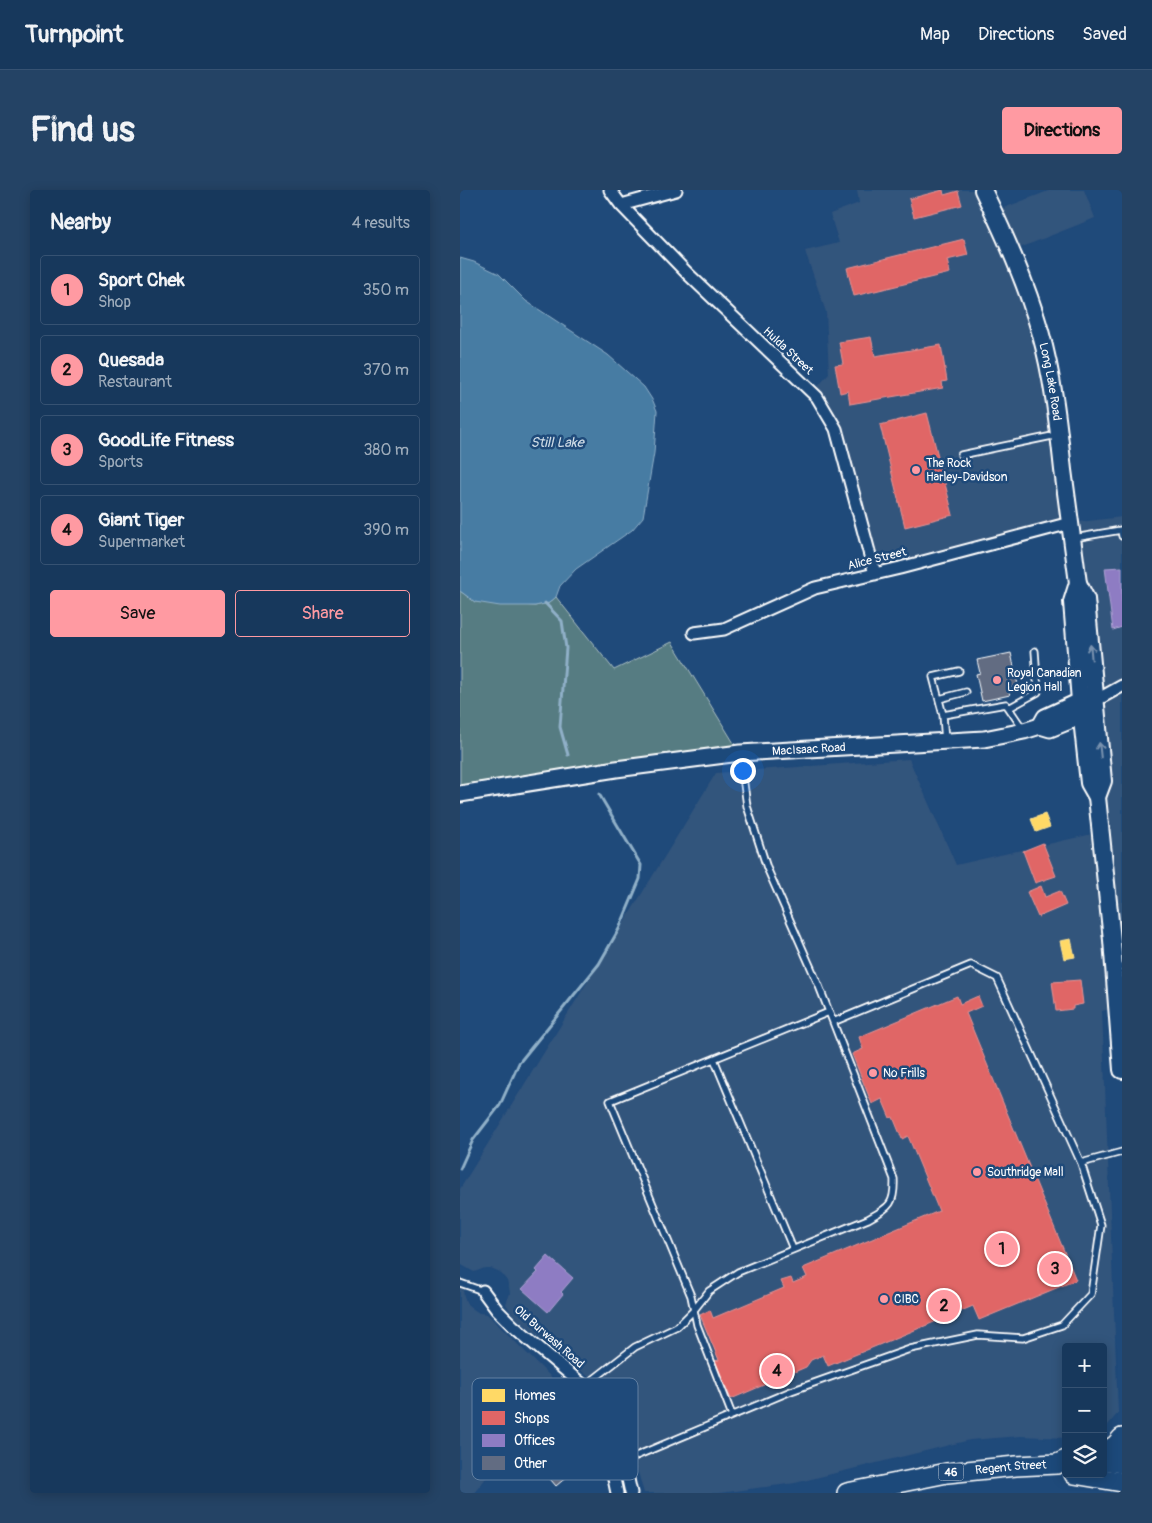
<!DOCTYPE html>
<meta charset="utf-8">
<style>
:root{--surface:#17385c;--page:#244365;--text:#f1f3f6;--muted:#9eacbb;--line:#365272;--accent:#ff9aa2}
body{margin:0;font-family:Pangolin,sans-serif;background:var(--page);color:var(--text)}
.controls{position:absolute;right:15px;bottom:15px;display:grid;overflow:hidden;border-radius:5px;box-shadow:0 2px 12px #0003}
.controls button{width:45px;height:45px;display:grid;place-items:center;padding:0;border:0;border-bottom:1px solid var(--line);background:var(--surface);color:var(--text);font:25px sans-serif}
.you{position:absolute;left:282px;top:580px;width:18px;height:18px;margin:-12px;border:4px solid #fff;border-radius:50%;background:#1a73e8;box-shadow:0 0 0 8px #1a73e833}
.badge{display:grid;place-items:center;width:32px;height:32px;border-radius:50%;background:var(--accent);color:#111;font-size:16px;font-weight:700}
.pin{position:absolute;translate:-50% -50%;border:2px solid #fff;box-shadow:0 1px 5px #0006}
.list{margin:0;padding:0;list-style:none}
h2{display:flex;justify-content:space-between;align-items:center;height:65px;margin:0;padding:0 20px;font-size:21px}
h2 small{font-size:16px;font-weight:400;color:var(--muted)}
.list li{display:grid;grid-template-columns:32px 1fr auto;gap:15px;align-items:center;box-sizing:border-box;height:70px;margin:0 10px 10px;padding:0 10px;border:1px solid var(--line);border-radius:5px}
.list b{display:block;font-size:19px;white-space:nowrap}
.list p{margin:0;font-size:16px;white-space:nowrap;color:var(--muted)}
.list em{font-size:16px;font-style:normal;color:var(--muted)}
.actions{display:flex;gap:10px;padding:15px 20px}
.actions a{flex:1;padding:11px 0;border:1px solid var(--accent);border-radius:5px;text-align:center;font-size:18px;color:var(--accent)}
.actions .main{background:var(--accent);color:#111}
.icon{flex:none;width:28px;height:28px;fill:none;stroke:currentColor;stroke-width:2;stroke-linecap:round;stroke-linejoin:round}
.map{position:relative;flex:none;width:662px;height:1303px;overflow:hidden;border-radius:5px}
header{display:flex;align-items:center;gap:30px;box-sizing:border-box;height:70px;padding:0 25px;background:var(--surface);border-bottom:1px solid var(--line)}
header strong{font-size:24px}
nav{display:flex;gap:28px;margin-inline-start:auto;font-size:18px}
.intro{display:flex;align-items:center;justify-content:space-between;box-sizing:border-box;height:120px;padding:0 30px}
h1{margin:0;font-size:35px}
.button{padding:12px 22px;border-radius:5px;background:var(--accent);color:#111;font-size:18px;font-weight:700}
main{display:flex;gap:30px;padding:0 30px}
aside{flex:1;background:var(--surface);border-radius:5px;box-shadow:0 2px 12px #0003}
.map>svg:first-child{display:block}
</style>
<header>
<strong>Turnpoint</strong>
<nav><a>Map</a><a>Directions</a><a>Saved</a></nav>
</header>
<div class="intro"><h1>Find us</h1><a class="button">Directions</a></div>
<main>
<aside>
<h2>Nearby<small>4 results</small></h2>
<ul class="list">
<li><span class="badge">1</span><div><b>Sport Chek</b><p>Shop</p></div><em>350 m</em></li>
<li><span class="badge">2</span><div><b>Quesada</b><p>Restaurant</p></div><em>370 m</em></li>
<li><span class="badge">3</span><div><b>GoodLife Fitness</b><p>Sports</p></div><em>380 m</em></li>
<li><span class="badge">4</span><div><b>Giant Tiger</b><p>Supermarket</p></div><em>390 m</em></li>
</ul>
<div class="actions"><a class="main">Save</a><a>Share</a></div>
</aside>
<div class="map">
<svg width="662" height="1303" viewBox="0 0 662 1303">
<rect width="100%" height="100%" fill="#1f4a7a"/>
<filter id="ink" filterUnits="userSpaceOnUse"><feTurbulence type="fractalNoise" baseFrequency=".02" numOctaves="2"/><feDisplacementMap in="SourceGraphic" scale="10" xChannelSelector="R" yChannelSelector="G"/><feConvolveMatrix kernelMatrix="1 2 1 2 8 2 1 2 1" color-interpolation-filters="sRGB"/></filter>
<g filter="url(#ink)">
<path fill="#33547c" d="M397 0H523L533 22 591 0H624L635 28 552 61 566 99 611 333 662 327V880L658 817 642 821 658 1223 643 1241V1157H606V1248L561 1246 510 1250 335 1293 259 1303H184L160 1220 151 1205 53 1125 46 1114 50 1103 49 1097 47 1091 40 1082 31 1078H25L14 1082 0 1074V999L256 583 449 569 496 675 641 642 610 333 415 384 376 239 352 203 369 184 366 122 345 61 379 53 370 24 399 13Z
M0 1098 3 1100 4 1107 7 1114 13 1119 19 1123 27 1124 89 1185 109 1210 42 1268 14 1303H0Z"/>
<path fill="#577c82" stroke="#abbec0" d="M0 401 15 412 75 416 89 413 96 407 154 480 212 452 280 563 0 604Z"/>
<path fill="#467ba3" stroke="#90b0c8" d="M0 68 14 72 39 84 66 111 148 165 184 197 193 211 197 221 194 263 183 327 172 340 116 379 100 396 96 407 89 413 75 416H40L15 412 0 401Z"/>
<path fill="#ffd966" stroke="#ffe494" d="M585 624 590 637 576 642 571 629Z
M611 749 615 767 604 769 600 751Z"/>
<path fill="#e06666" stroke="#e99494" d="M483 0 484 5 498 1 502 15 454 27 449 9Z
M504 49 508 65 487 70 490 83 394 106 387 78Z
M411 147 415 166 481 155 487 191 482 192 483 198 390 214 388 201 380 203 375 175 383 174 379 152Z
M467 223 493 325 445 337 420 235Z
M583 653 596 686 575 693 563 661Z
M581 696 585 707 600 701 606 715 578 727 567 702Z
M620 790 623 814 613 816V819L596 821 592 792Z
M497 806 500 814 518 806 522 816 506 823 616 1090 519 1130 513 1116 368 1176 363 1165 351 1170 346 1177 271 1209 255 1171 259 1170 240 1125 250 1120 253 1128 324 1098 321 1091 331 1088 333 1093 347 1087 343 1078 479 1021 448 946 442 949 433 927 430 928 422 909 412 914 392 864 403 859 399 847Z"/>
<path fill="#8e7cc3" stroke="#b0a3d5" d="M662 377V437L653 440 645 378Z
M88 1066 113 1088 101 1102 103 1104 88 1122 62 1099 78 1082 76 1080Z"/>
<g fill="none" stroke-linecap="round" stroke-linejoin="round">
<path stroke="#90b0c8" stroke-width="3" d="M85 413 102 431 106 458 100 537 108 565
M0 979 13 950 40 915 59 873 139 774 159 739 180 689 181 675 139 604"/>
</g>
<path fill="#626c82" stroke="#fff" d="M551 463 558 495 548 498 550 505 522 511 516 484 520 483 517 470Z
M100 1240 103 1243 105 1242 128 1269 96 1296 80 1277 73 1283 63 1272Z"/>
<g fill="none" stroke-linecap="round" stroke-linejoin="round">
<g stroke="#fff" stroke-width="9">
<path id="service" d="M501 265 597 245
M614 348 661 340 662 346
M479 509 506 502
M549 518 578 502 575 461
M483 525 473 487 499 481
M485 551 483 525 546 514 563 539
M373 832 511 775 537 788 621 973
M254 869 333 1059
M0 1093 23 1101
M125 1196 175 1157 217 1137 234 1120 249 1101 278 1082 408 1029C429 1017 435 1015 434 989L359 796 307 678 287 616 280 565
M272 1225 237 1135 231 1106 150 911 369 822
M151 1274 164 1271 331 1201 450 1159 518 1145 563 1148 602 1135 631 1104 641 1035 621 973 662 962"/>
</g>
<g stroke="#fff" stroke-width="15">
<path id="minor" d="M150 0 161 15 228 84 357 207 376 239 415 384
M161 15 216 0
M234 443 264 439 355 398 440 378 610 333
M635 511 662 496
M23 1101 37 1120 53 1136 136 1206 146 1210 155 1229 171 1303
M136 1206 135 1215 142 1232 157 1303"/>
</g>
<g stroke="#fff" stroke-width="19">
<g id="tertiary">
<path d="M580 536 585 527 620 511H632"/>
<path id="s1" d="M0 604 156 579 280 563 524 549 564 541 580 536 590 539 622 526 629 518"/>
</g>
</g>
<g stroke="#fff" stroke-width="20">
<g id="secondary">
<path id="s2" d="M523 0C545 46 566 92 580 141 593 187 598 233 603 280 608 318 613 355 618 393L626 409 643 591 637 607"/>
<path d="M618 393 612 412 620 511 629 593 637 607 652 750 662 880"/>
</g>
</g>
<g stroke="#fff" stroke-width="22">
<g id="primary">
<path d="M643 1263 656 1255 662 1248"/>
<path d="M643 1270 662 1273"/>
<path d="M614 1284 662 1292"/>
<path id="s3" d="M387 1303 487 1283 556 1276 597 1274 606 1270"/>
</g>
</g>
<use href="#service" stroke="#1f4a7a" stroke-width="5.5"/>
<use href="#minor" stroke="#1f4a7a" stroke-width="11"/>
<use href="#tertiary" stroke="#1f4a7a" stroke-width="15"/>
<use href="#secondary" stroke="#1f4a7a" stroke-width="16"/>
<use href="#primary" stroke="#1f4a7a" stroke-width="19"/>
</g>
<defs><path id="oneway-shaft" d="M-6 0H5M1.5-3L5.5 0L1.5 3" fill="none" stroke-width="1.6" stroke-linecap="round" stroke-linejoin="round" transform="scale(1.25)"/></defs>
<g stroke="#7992af">
<use href="#oneway-shaft" transform="translate(631 462) rotate(-95)"/>
<use href="#oneway-shaft" transform="translate(640 560) rotate(-96)"/>
</g>
</g>
<g fill="#ff9aa2" stroke="#1f4a7a" stroke-width="2">
<circle cx="456" cy="280" r="5"/>
<circle cx="537" cy="490" r="5"/>
<circle cx="413" cy="883" r="5"/>
<circle cx="517" cy="982" r="5"/>
<circle cx="424" cy="1109" r="5"/>
</g>
<g text-anchor="middle" dominant-baseline="central" stroke-width="5" stroke-linejoin="round" paint-order="stroke">
<rect fill="#1f4a7a" stroke="#bcc9d7" stroke-width="1" x="478.5" y="1273.5" width="25" height="17" rx="4"/>
<g font-size="11" font-weight="bold" fill="#fff">
<text x="491" y="1282">46</text>
</g>
<g font-size="12" fill="#fff" stroke="#1f4a7a">
<text transform="translate(328 161) rotate(43)">Hulda Street</text>
<text stroke="none"><textPath href="#s2" startOffset="204">Long Lake Road</textPath></text>
<text transform="translate(417 369) rotate(-14)">Alice Street</text>
<text stroke="none"><textPath href="#s1" startOffset="352">MacIsaac Road</textPath></text>
<text transform="translate(89 1147) rotate(41)">Old Burwash Road</text>
<text stroke="none"><textPath href="#s3" startOffset="166">Regent Street</textPath></text>
</g>
<g font-size="12" fill="#fff" stroke="#1f4a7a" text-anchor="start">
<text x="466" y="273">The Rock<tspan x="466" dy="14">Harley-Davidson</tspan></text>
<text x="547" y="483">Royal Canadian<tspan x="547" dy="14">Legion Hall</tspan></text>
<text x="423" y="883">No Frills</text>
<text x="527" y="982">Southridge Mall</text>
<text x="434" y="1109">CIBC</text>
</g>
<g font-size="14" font-style="italic" fill="#d1dee8" stroke="#1f4a7a">
<text x="97" y="252">Still Lake</text>
</g>
</g>
<rect x="12" y="1188" width="166" height="102" rx="8" fill="#1f4a7a" stroke="#6280a2" stroke-width="1"/>
<rect x="22" y="1199" width="23" height="13" fill="#ffd966"/>
<rect x="22" y="1221" width="23" height="14" fill="#e06666"/>
<rect x="22" y="1244" width="23" height="13" fill="#8e7cc3"/>
<rect x="22" y="1266" width="23" height="14" fill="#626c82"/>
<g font-size="14" fill="#fff">
<text x="54" y="1210">Homes</text>
<text x="54" y="1233">Shops</text>
<text x="54" y="1255">Offices</text>
<text x="54" y="1278">Other</text>
</g>
</svg>
<div class="controls">
<button>+</button>
<button>−</button>
<button><svg class="icon" aria-label="layers" viewBox="0 0 24 24"><path d="M12 4l9 5-9 5-9-5zM3 14l9 5 9-5"/></svg></button>
</div>
<div class="you"></div>
<div class="pin badge" style="left:542px;top:1059px">1</div>
<div class="pin badge" style="left:484px;top:1116px">2</div>
<div class="pin badge" style="left:595px;top:1079px">3</div>
<div class="pin badge" style="left:317px;top:1181px">4</div>
</div>
</main>
